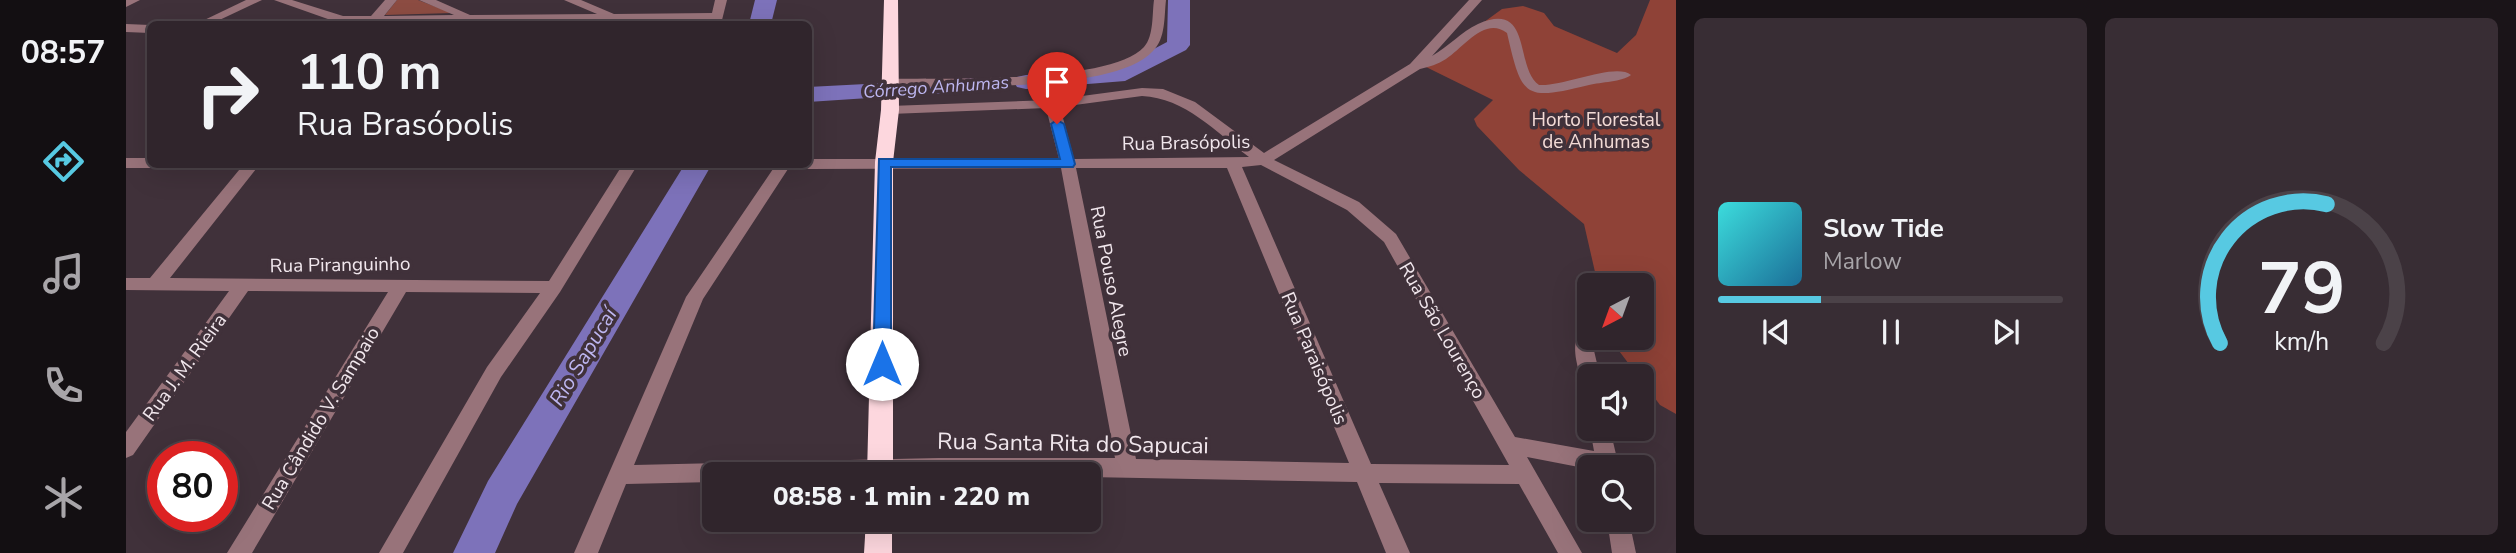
<!DOCTYPE html>
<html lang="pt">
<meta charset="utf-8">
<style>
:root{--surface:#30252c;--page:#382d34;--text:#f1f3f6;--muted:#a8a5a9;--line:#4b4248;--accent:#57c9e2}
body{margin:0;font-family:"Nunito Sans",sans-serif;background:var(--page);color:var(--text);height:100vh;display:flex;flex-direction:column;font-size:26px;white-space:nowrap}
*{box-sizing:border-box;margin:0}
p{font-size:23px;color:var(--muted)}
.icon{flex:none;width:38px;height:38px;fill:none;stroke:currentColor;stroke-width:2;stroke-linecap:round;stroke-linejoin:round}
.map{position:relative;flex:1;overflow:hidden}
.details{display:flex;flex-direction:column;gap:18px;padding:18px;background:#1a1418;width:840px}
.details>*{flex:none}
.hud{position:absolute;left:21px;top:21px;width:665px;height:147px;border-radius:10px;box-shadow:0 7px 28px #0002,0 0 0 2px var(--line);background:#30252c;color:var(--text);overflow:hidden}
.needle{width:46px;rotate:221deg}
.fabs{position:absolute;left:1451px;top:273px;display:grid;gap:14px}
.fabs a{display:grid;place-items:center;width:77px;height:77px;border-radius:10px;background:var(--surface);box-shadow:0 7px 28px #0002,0 0 0 2px var(--line);font-size:35px}
.speed{position:absolute;left:21px;top:441px;display:flex;gap:14px;font-size:35px;font-weight:700;text-align:center}
.speed>*{display:grid;place-content:center;width:91px;height:91px;border-radius:50%;background:var(--surface);box-shadow:0 7px 28px #0002,0 0 0 2px var(--line);line-height:1}
.speed .limit{border:10px solid #d22;background:#fff;color:#111}
.pin{position:absolute;display:grid;place-items:center;width:60px;height:60px;color:#fff;margin:-72px -30px;border-radius:50% 50% 50% 0;rotate:-45deg;box-shadow:0 0 7px #0007}
.pin .icon{rotate:45deg}
.me{position:absolute;width:77px;margin:-38px;rotate:0deg;stroke-linejoin:round;filter:drop-shadow(0 0 5px #0008)}
.turn{display:flex;align-items:center;gap:24px;height:147px;padding:0 35px;font-size:32px}
.turn .icon{width:91px;height:91px;stroke-width:2.5}
.turn b{display:block;font-size:49px;line-height:60px}
.details .tile{flex:1;display:flex;flex-direction:column;justify-content:center;gap:10px;min-width:0;padding:0 24px;border-radius:10px;background:var(--page)}
.details .dial{align-items:center;gap:0}
.dial svg{height:182px;overflow:visible;fill:none;stroke:var(--line);stroke-width:7;stroke-linecap:round;text-anchor:middle}
.dial text{fill:var(--text);stroke:none}
.song{display:flex;align-items:center;gap:21px}
.cover{width:84px;height:84px;border-radius:10px;background:linear-gradient(135deg,hsl(180 70% 55%),hsl(200 70% 35%))}
.played{height:7px;border-radius:4px;background:linear-gradient(90deg,var(--accent) 30%,var(--line) 30%)}
.keys{display:flex;justify-content:space-around;direction:ltr}
.details .tiles{flex:1;display:grid;gap:18px;grid-template-columns:repeat(2,1fr)}
.trip{position:absolute;left:576px;top:462px;width:399px;height:70px;border-radius:10px;background:var(--surface);box-shadow:0 7px 28px #0002,0 0 0 2px var(--line);font-weight:800;line-height:70px;text-align:center}
main{display:flex;flex:1;min-height:0}
.menu{display:flex;flex-direction:column;width:126px;justify-content:space-around;align-items:center;background:#130f12;color:var(--muted)}
.menu .icon{width:49px;height:49px}
.menu .active{color:var(--accent)}
.menu b{font-size:32px;color:var(--text)}
.map>svg:first-child{display:block}
.green{fill:#8c4c42}
.forest{fill:#8f4237}
.lines{fill:none;stroke-linecap:round;stroke-linejoin:round}
.river{fill:#7d72ba;fill-rule:evenodd}
.minor{fill:#98737a;fill-rule:evenodd}
.highway{fill:#fdd7de;fill-rule:evenodd}
.route{fill:#1a73e8;stroke:#114b97;stroke-width:2}
.labels{text-anchor:middle;stroke-width:7;stroke-linejoin:round;paint-order:stroke}
.far-water-label{font-size:18px;font-style:italic;fill:#bdb6f0;stroke:#40313a}
.park-label{font-size:19px;fill:#f3dbd6;stroke:#40313a}
.street-label{font-size:19px;fill:#f1e7ed;stroke:#40313a}
.water-label{font-size:21px;font-style:italic;fill:#bdb6f0;stroke:#40313a}
.near-street-label{font-size:23px;fill:#f1e7ed;stroke:#40313a}
</style>
<main>
<nav class="menu">
<b>08:57</b>
<svg class="icon active" aria-label="directions" viewBox="0 0 24 24"><path d="M12 3l9 9-9 9-9-9zM9 14v-3h6M13 9l2 2-2 2"/></svg>
<svg class="icon" aria-label="music" viewBox="0 0 24 24"><path d="M9 18V5l10-2v13"/><circle cx="6" cy="18" r="3"/><circle cx="16" cy="16" r="3"/></svg>
<svg class="icon" aria-label="phone" viewBox="0 0 24 24"><path d="M5 4h4l2 5-3 2q2 4 5 5l2-3 5 2v4C11 20 4 13 5 4z"/></svg>
<svg class="icon" aria-label="climate" viewBox="0 0 24 24"><path d="M12 3v18M4 7l16 10M4 17L20 7"/></svg>
</nav>
<div class="map">
<svg width="1550" height="553" viewBox="0 0 1550 553">
<rect width="100%" height="100%" fill="#40313a"/>
<polygon class="green" points="271,0 292,0 326,13 259,15"/>
<polygon class="forest" points="1524,0 1550,0 1550,414 1534,405 1516,381 1516,376 1512,376 1484,339 1516,338 1516,285 1472,285 1458,224 1393,170 1351,126 1348,119 1367,100 1298,66 1376,9 1397,6 1418,13 1428,26 1491,53 1510,35"/>
<g class="lines">
<g class="river">
<polygon points="629,0 651,0 645,24 623,24"/>
<polygon points="1042,0 1064,0 1064,45 1060,50 999,81 900,89 891,87 888,82 891,77 900,75 994,67 1041,42"/>
<polygon points="855,78 864,80 867,85 864,90 682,102 682,87"/>
<polygon points="559,164 586,164 391,504 369,553 327,553 362,481"/>
</g>
<g class="minor">
<polygon points="0,0 14,0 0,7"/>
<polygon points="120,0 136,0 85,24 70,24"/>
<polygon points="148,0 166,0 217,16 245,16 259,0 271,0 258,16 328,15 293,0 310,0 344,15 471,14 438,0 455,0 488,14 586,13 589,0 601,0 595,24 583,24 584,21 216,24"/>
<path d="M 1028,0 L 1040,0 C 1038,17 1040,38 1027,51 C 990,93 820,86 764,87 L 757,83 L 764,79 C 816,78 984,84 1018,47 C 1028,36 1026,14 1028,0 Z"/>
<path d="M 1343,0 L 1356,0 L 1306,56 C 1322,47 1335,32 1352,24 C 1407,0 1388,67 1413,85 C 1436,87 1490,62 1505,75 C 1496,82 1475,82 1463,85 C 1398,101 1396,98 1381,33 C 1359,16 1338,47 1320,59 C 1312,64 1303,67 1294,69 L 1148,160 L 1233,202 L 1270,234 L 1389,437 L 1468,451 L 1464,429 L 1484,429 L 1493,467 L 1463,469 L 1401,457 L 1456,553 L 1432,553 L 1393,484 L 1253,483 L 1284,553 L 1260,553 L 1231,482 L 962,477 L 962,474 L 588,474 L 588,482 L 500,484 L 472,553 L 448,553 L 560,297 L 647,169 L 570,169 L 563,164 L 670,164 L 662,169 L 577,299 L 508,465 L 812,458 L 989,458 L 935,168 L 682,169 L 675,164 L 682,164 L 682,159 L 933,159 L 920,108 L 764,114 L 757,110 L 764,106 L 926,100 L 1016,88 L 1037,89 L 1069,102 L 1138,153 L 1284,64 ZM 1016,96 C 1059,98 1090,132 1123,157 L 948,159 L 934,107 ZM 1135,165 L 1221,210 L 1258,242 L 1383,465 L 1245,464 L 1116,167 ZM 950,168 L 1101,168 L 1223,463 L 1010,459 Z"/>
<polygon points="0,24 24,25 24,33 0,32"/>
<polygon points="0,158 24,158 24,164 31,164 24,168 0,168"/>
<polygon points="118,164 134,164 44,278 423,281 497,164 512,164 434,292 375,377 277,553 253,553 361,367 414,293 280,292 126,553 101,553 262,292 122,291 7,455 0,458 0,432 103,291 0,290 0,278 24,278"/>
<polygon points="308,164 456,164 449,169 315,169"/>
<path d="M 1458,336 L 1465,338 L 1474,376 L 1463,376 L 1463,383 L 1457,382 C 1452,371 1446,349 1451,338 Z"/>
<polygon points="1481,520 1503,520 1510,553 1486,553"/>
</g>
<g class="highway">
<polygon points="758,0 772,0 773,110 767,162 767,474 741,474 749,162 755,110"/>
<polygon points="740,520 766,520 766,553 738,553"/>
</g>
</g>
<polygon class="route" points="931,120 938,124 949,164 947,167 765,167 765,364 762,369 750,369 747,364 753,159 934,159 925,124"/>
<g class="labels">
<g class="far-water-label">
<text transform="translate(810 87) rotate(-4)" y="6">Córrego Anhumas</text>
</g>
<g class="park-label">
<text x="1470" y="126">Horto Florestal<tspan x="1470" dy="22">de Anhumas</tspan></text>
</g>
<g class="street-label">
<text transform="translate(1060 142) rotate(-1)" y="7">Rua Brasópolis</text>
<text transform="translate(214 264) rotate(-1)" y="7">Rua Piranguinho</text>
<text transform="translate(986 281) rotate(79)" y="7">Rua Pouso Alegre</text>
<text transform="translate(1317 330) rotate(60)" y="7">Rua São Lourenço</text>
<text transform="translate(1189 358) rotate(67)" y="7">Rua Paraisópolis</text>
<text transform="translate(58 367) rotate(-54)" y="7">Rua J. M. Rieira</text>
<text transform="translate(194 418) rotate(-59)" y="7">Rua Cândido V. Sampaio</text>
</g>
<g class="water-label">
<text transform="translate(457 357) rotate(-59)" y="7">Rio Sapucaí</text>
</g>
<g class="near-street-label">
<text transform="translate(947 443) rotate(1)" y="8">Rua Santa Rita do Sapucai</text>
</g>
</g>
</svg>
<div class="fabs">
<a><svg class="needle" viewBox="-14 -14 28 28"><path d="M0-13l5 13h-10z" fill="#e53935"/><path d="M0 13l5-13h-10z" fill="#a8a5a9"/></svg></a>
<a><svg class="icon" aria-label="sound" viewBox="0 0 24 24"><path d="M4 9h4l5-4v14l-5-4H4zM17 9q2 3 0 6"/></svg></a>
<a><svg class="icon" aria-label="search" viewBox="0 0 24 24"><circle cx="10" cy="10" r="6"/><path d="M15 15l6 6"/></svg></a>
</div>
<div class="speed"><div class="limit">80</div></div>
<div class="pin" style="left:931px;top:124px;background:#d93025"><svg class="icon" aria-label="arrive" viewBox="0 0 24 24"><path d="M6 21V4h12l-3 4 3 4H6"/></svg></div>
<svg class="me" style="left:756px;top:364px" viewBox="-20 -20 40 40"><circle r="19" fill="#fff"/><path d="M0-13L10 11 0 6-10 11z" fill="#1a73e8"/></svg>
<div class="trip">08:58 · 1 min · 220 m</div>
<div class="hud">
<div class="turn"><svg class="icon" aria-label="right" viewBox="0 0 24 24"><path d="M7 20v-9h11M14 6l5 5-5 5"/></svg><div><b>110 m</b>Rua Brasópolis</div></div>
</div>
</div>
<section class="details">
<div class="tiles">
<div class="tile">
<div class="song"><i class="cover"></i><div><b>Slow Tide</b><p>Marlow</p></div></div>
<div class="played"></div>
<div class="keys"><svg class="icon" aria-label="previous" viewBox="0 0 24 24"><path d="M18 5L8 12l10 7zM5 5v14"/></svg><svg class="icon" aria-label="pause" viewBox="0 0 24 24"><path d="M8 5v14M16 5v14"/></svg><svg class="icon" aria-label="next" viewBox="0 0 24 24"><path d="M6 5l10 7-10 7zM19 5v14"/></svg></div>
</div>
<div class="tile dial"><svg viewBox="0 0 100 80">
<path d="M14 69A42 42 0 1 1 86 69"/>
<path d="M14 69A42 42 0 0 1 61 8" stroke="#57c9e2"/>
<text x="50" y="56" font-size="32" font-weight="700">79</text>
<text x="50" y="72" font-size="11">km/h</text>
</svg></div>
</div>
</section>
</main>
